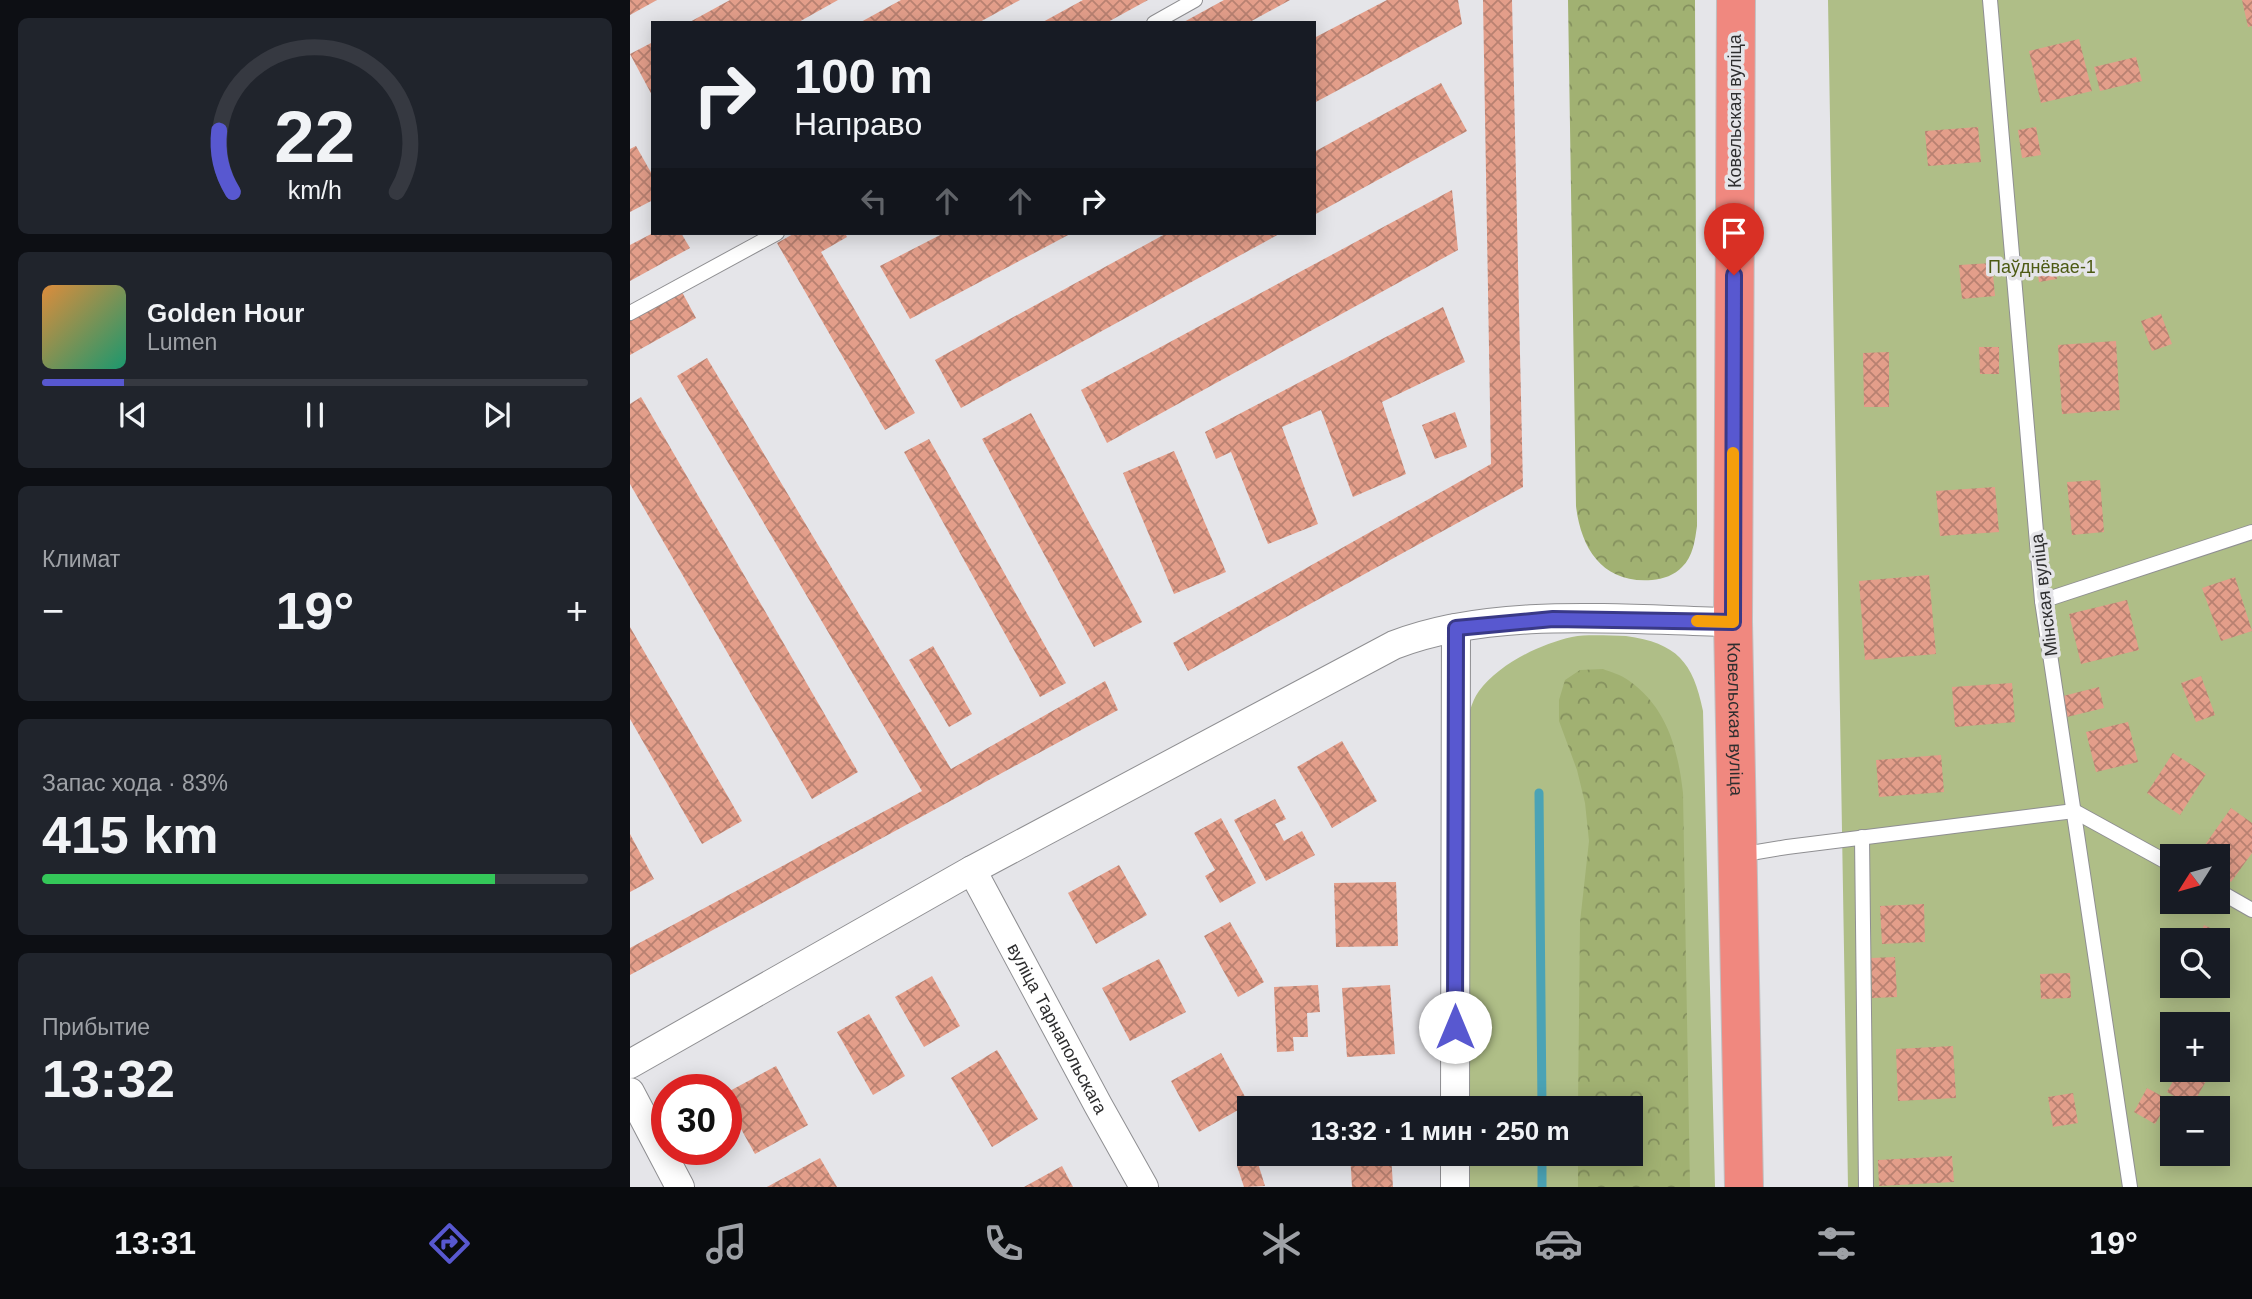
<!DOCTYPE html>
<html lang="ru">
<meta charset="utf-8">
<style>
:root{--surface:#171b24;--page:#20242c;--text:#f1f3f6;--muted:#9ea1a6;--line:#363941;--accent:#5858d0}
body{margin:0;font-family:Arial,sans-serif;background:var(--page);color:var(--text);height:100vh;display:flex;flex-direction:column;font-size:26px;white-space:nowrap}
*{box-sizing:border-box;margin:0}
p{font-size:23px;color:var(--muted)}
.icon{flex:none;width:38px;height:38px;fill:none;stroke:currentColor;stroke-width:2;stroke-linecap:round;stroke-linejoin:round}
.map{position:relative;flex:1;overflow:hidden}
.side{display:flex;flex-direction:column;gap:18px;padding:18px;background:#0d0f14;width:630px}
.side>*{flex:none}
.top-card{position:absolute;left:21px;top:21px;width:665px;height:214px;border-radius:0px;box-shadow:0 4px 18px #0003;background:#171b24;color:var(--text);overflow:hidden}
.needle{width:46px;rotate:233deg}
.fabs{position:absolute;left:1530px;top:844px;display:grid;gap:14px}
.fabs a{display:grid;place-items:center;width:70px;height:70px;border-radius:0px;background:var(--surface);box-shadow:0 4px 18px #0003;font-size:35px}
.speed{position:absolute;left:21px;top:1074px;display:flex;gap:14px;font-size:35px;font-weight:700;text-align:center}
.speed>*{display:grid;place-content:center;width:91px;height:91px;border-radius:50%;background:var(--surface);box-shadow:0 4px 18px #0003;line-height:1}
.speed .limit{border:10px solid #d22;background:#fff;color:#111}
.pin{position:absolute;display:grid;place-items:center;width:60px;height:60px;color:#fff;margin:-72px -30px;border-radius:50% 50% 50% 0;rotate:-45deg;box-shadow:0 0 7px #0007}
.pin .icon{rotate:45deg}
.me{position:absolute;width:77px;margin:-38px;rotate:0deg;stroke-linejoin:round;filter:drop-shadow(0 0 5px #0008)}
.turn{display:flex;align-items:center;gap:24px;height:147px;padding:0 28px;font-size:32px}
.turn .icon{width:91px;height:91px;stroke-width:2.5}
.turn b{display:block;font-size:49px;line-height:60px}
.lanes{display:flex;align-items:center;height:66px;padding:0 28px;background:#0003;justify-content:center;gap:35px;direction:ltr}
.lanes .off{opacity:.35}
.big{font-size:52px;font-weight:600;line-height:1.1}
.side .card{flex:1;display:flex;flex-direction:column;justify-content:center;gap:10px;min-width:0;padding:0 24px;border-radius:10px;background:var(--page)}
.side .dial{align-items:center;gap:0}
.dial svg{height:182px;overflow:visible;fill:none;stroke:var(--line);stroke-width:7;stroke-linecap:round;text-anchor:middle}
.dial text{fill:var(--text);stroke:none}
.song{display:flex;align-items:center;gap:21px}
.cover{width:84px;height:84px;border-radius:10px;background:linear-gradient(135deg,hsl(30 70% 55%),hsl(160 70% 35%))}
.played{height:7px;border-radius:4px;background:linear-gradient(90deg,var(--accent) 15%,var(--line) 15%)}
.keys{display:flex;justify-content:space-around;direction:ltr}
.heat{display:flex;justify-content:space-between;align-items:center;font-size:38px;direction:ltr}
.charge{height:10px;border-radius:5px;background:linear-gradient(90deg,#34c759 83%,var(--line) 0)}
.trip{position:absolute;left:607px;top:1096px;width:406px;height:70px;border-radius:0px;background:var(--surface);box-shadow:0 4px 18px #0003;font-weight:600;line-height:70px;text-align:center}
.dock{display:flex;height:112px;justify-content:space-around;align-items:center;background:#090b0e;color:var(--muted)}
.dock .icon{width:49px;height:49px}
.dock .on{color:var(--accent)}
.dock b{font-size:32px;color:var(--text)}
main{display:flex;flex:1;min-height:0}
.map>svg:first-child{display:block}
.green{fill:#afbe87;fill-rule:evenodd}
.forest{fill:url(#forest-crowns)}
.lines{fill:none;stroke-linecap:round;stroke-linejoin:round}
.stream{stroke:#4ba3b5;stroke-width:9}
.building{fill:url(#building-cross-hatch)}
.service-casing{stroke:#8f8f92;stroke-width:16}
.minor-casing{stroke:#8f8f92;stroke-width:30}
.trunk-casing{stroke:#c0c0c1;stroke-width:40}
.service{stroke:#fff;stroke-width:14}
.minor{stroke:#fff;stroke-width:28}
.trunk{stroke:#f0887f;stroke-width:38}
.route-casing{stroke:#393987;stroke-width:18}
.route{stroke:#5858d0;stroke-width:12}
.slow{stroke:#f59e0b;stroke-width:12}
.labels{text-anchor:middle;stroke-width:7;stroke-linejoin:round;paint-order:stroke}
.street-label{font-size:18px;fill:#2e2e2f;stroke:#e5e5e9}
.park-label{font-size:18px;fill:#4c5a13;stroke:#e5e5e9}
</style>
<main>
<section class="side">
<div class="card dial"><svg viewBox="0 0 100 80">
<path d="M14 69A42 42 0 1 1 86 69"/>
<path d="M14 69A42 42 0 0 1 8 42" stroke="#5858d0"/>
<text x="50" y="56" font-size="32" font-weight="700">22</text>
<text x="50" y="72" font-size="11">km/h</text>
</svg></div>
<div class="card">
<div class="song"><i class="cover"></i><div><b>Golden Hour</b><p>Lumen</p></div></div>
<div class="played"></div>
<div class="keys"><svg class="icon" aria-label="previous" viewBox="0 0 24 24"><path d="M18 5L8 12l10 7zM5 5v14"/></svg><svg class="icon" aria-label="pause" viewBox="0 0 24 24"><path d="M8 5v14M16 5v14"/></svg><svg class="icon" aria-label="next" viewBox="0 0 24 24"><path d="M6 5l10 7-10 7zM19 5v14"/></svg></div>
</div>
<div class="card"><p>Климат</p>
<div class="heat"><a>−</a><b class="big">19°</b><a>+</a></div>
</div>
<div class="card"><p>Запас хода · 83%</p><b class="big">415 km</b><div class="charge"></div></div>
<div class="card"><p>Прибытие</p><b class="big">13:32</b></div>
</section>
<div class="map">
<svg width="1622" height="1187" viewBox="0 0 1622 1187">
<defs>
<pattern id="forest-crowns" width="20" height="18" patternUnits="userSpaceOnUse" patternTransform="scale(1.75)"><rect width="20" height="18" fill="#a1b172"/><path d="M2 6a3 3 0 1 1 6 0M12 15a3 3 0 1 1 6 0" fill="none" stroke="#84905e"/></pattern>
<pattern id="building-cross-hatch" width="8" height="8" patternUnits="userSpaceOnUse" patternTransform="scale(1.75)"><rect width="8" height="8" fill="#e39e8a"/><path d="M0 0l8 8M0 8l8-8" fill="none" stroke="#b88171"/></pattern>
</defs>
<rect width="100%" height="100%" fill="#e5e5e9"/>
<g class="green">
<path d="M 1198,0 L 1622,0 L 1622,1187 L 1218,1187 ZM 1542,856 L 1587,856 L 1587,901 L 1542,901 ZM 1542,940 L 1587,940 L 1587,985 L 1542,985 ZM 1542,1024 L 1587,1024 L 1587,1069 L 1542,1069 ZM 1542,1108 L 1587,1108 L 1587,1153 L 1542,1153 Z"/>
<path d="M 996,636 C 1047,643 1063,662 1073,711 L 1085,1187 L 835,1187 L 835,1153 L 1001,1153 L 1001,1108 L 834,1108 L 834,731 C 838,718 841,702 849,691 C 869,664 910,644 942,637 C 959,634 979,636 996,636 Z"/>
</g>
<g class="forest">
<path d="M 938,0 L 1065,0 L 1067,526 C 1065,540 1063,557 1052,567 C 1045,575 1033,579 1022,580 C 973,584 951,549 946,506 Z"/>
<path d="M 973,669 C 981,672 991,675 998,680 C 1037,707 1048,749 1053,793 L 1060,1187 L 948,1187 L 948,1153 L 1001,1153 L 1001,1108 L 948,1108 L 950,922 L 959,841 L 955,803 L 947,770 L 929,721 L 929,700 L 935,680 L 950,670 Z"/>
</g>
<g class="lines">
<g class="stream">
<polyline points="909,793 912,1108"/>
<polyline points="912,1153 912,1187"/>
</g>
</g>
<g class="building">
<polygon points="0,0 27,0 0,15"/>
<polygon points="100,0 208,0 167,23 58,23"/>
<polygon points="271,0 390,0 348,23 229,23"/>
<polygon points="453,0 518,0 476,23 411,23"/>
<polygon points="594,0 660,0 618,23 552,23"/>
<polygon points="757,0 828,0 832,24 684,103 684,38"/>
<polygon points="853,0 882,0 893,487 558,671 543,643 861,464"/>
<polygon points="1612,0 1622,0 1622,26 1618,27"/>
<polygon points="1449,39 1462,91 1411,103 1399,51"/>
<polygon points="23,42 23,97 0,54"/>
<polygon points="1506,57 1512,81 1470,91 1464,67"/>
<polygon points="811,83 837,131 684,215 684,152"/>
<polygon points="1348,127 1351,162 1298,166 1295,131"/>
<polygon points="1406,127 1411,155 1392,158 1388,130"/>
<polygon points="6,146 23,176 23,200 0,212 0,149"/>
<polygon points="822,190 828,250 477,443 451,390"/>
<polygon points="23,233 51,233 60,248 0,281 0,245"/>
<polygon points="165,233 215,233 217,237 191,252 285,413 255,430 147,243"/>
<polygon points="314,233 442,233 280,319 250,266"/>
<polygon points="537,233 651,233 331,408 305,360"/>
<polygon points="1425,259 1427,279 1409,282 1406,262"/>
<polygon points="1362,263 1365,296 1332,299 1329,265"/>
<polygon points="52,292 66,318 0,355 0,321"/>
<polygon points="813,307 835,362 752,402 776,474 723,497 691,410 652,427 688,524 638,544 601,452 586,459 575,432"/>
<polygon points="1531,314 1542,344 1522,351 1511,321"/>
<polygon points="1486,341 1490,410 1432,414 1428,345"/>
<polygon points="1349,347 1369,347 1369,374 1350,374"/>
<polygon points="1259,352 1259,407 1234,407 1233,353"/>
<polygon points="77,358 321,769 475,681 488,710 0,975 0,948 292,791 47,376"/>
<polygon points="11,397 228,772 182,799 0,484 0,404"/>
<polygon points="825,412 837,447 805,459 792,425"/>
<polygon points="401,413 512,622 464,647 352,439"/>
<polygon points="299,439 436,683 410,697 274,452"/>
<polygon points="544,451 596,572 544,594 493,473"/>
<polygon points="1470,480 1474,532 1442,535 1437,482"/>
<polygon points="1365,487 1369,532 1310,536 1306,491"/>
<polygon points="1299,575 1306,654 1235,660 1229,581"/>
<polygon points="1605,577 1622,631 1591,641 1572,588"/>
<polygon points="1497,600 1509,650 1451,664 1439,614"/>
<polygon points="0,627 112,821 72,844 0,719"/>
<polygon points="303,646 342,714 319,727 279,660"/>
<polygon points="1571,676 1585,715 1566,722 1551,683"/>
<polygon points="1382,683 1385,722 1325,727 1322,687"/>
<polygon points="1469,687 1474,708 1437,717 1433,696"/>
<polygon points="1498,722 1508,762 1466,772 1456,732"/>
<polygon points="712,741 747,801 702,828 667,767"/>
<polygon points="1543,753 1576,774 1550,815 1517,793"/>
<polygon points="1311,755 1314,792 1249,797 1246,760"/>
<polygon points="645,799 656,819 645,824 654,841 672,831 685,855 636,881 604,820"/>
<polygon points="1601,808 1622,823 1622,853 1601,882 1587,872 1587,856 1567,856"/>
<polygon points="591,818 626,883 590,903 575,876 585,870 564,833"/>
<polygon points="0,834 24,879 0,892"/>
<polygon points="489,865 517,915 466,944 438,893"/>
<polygon points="766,882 768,946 706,947 704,883"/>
<polygon points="1294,904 1295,942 1252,944 1250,906"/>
<polygon points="600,922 634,982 608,997 574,936"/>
<polygon points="1574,925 1599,937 1587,963 1587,940 1568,940"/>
<polygon points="1265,957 1267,997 1242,998 1241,958"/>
<polygon points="529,959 556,1012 500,1041 472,988"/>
<polygon points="1440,973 1441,998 1411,999 1410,974"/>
<polygon points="302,976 330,1026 294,1047 265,997"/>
<polygon points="688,985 690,1012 677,1013 678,1037 663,1037 664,1051 647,1052 644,987"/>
<polygon points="760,985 765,1054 717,1057 712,988"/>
<polygon points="239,1014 275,1076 243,1095 207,1032"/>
<polygon points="1323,1046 1326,1098 1268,1101 1266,1049"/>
<polygon points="367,1050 408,1119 362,1147 321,1078"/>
<polygon points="591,1053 619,1104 569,1132 541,1081"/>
<polygon points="146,1066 178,1125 125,1154 96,1102 96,1093"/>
<polygon points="1550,1069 1555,1069 1576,1081 1562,1106 1537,1092"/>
<polygon points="1517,1088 1539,1100 1525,1124 1504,1112"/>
<polygon points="1443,1093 1448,1123 1423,1127 1418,1097"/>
<polygon points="720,1153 761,1153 763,1187 722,1187"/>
<polygon points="1322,1156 1324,1182 1249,1186 1248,1160"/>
<polygon points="190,1158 207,1187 137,1187"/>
<polygon points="627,1160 635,1186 614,1187 607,1166"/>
<polygon points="432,1166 443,1187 394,1187"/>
</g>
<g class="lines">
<g class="service-casing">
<g id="service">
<polyline points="1360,0 1412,601 1500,1187"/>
<polyline points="524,23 565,0"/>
<polyline points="0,313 147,233"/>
<polyline points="1412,601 1622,532"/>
<polyline points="1232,837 1236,1187"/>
<polyline points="1109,855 1157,847 1444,811 1542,865"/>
<polyline points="1587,890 1622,910"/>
</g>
</g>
<g class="minor-casing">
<g id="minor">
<path id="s1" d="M 342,870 L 468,1105 L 514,1187"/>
<path d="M 0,1064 L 342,870 L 764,645 C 864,606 997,620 1103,622"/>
<polyline points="0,1092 50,1187"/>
<polyline points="825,1108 826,628"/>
<polyline points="825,1187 825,1153"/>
</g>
</g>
<g class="trunk-casing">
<g id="trunk">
<path id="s2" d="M 1106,0 L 1103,622 L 1114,1187"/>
</g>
</g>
<use href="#service" class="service"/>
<use href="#minor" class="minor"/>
<use href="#trunk" class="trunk"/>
</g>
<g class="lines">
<g class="route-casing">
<polyline id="route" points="825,1027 826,628 923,619 1103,622 1104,275"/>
</g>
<use href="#route" class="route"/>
<polyline class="slow" points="1067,621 1103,622 1103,453"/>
</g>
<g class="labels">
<g class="street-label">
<text transform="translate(1105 111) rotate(-90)" y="6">Ковельская вуліца</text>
<text transform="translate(1414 595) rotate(-97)" y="6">Мінская вуліца</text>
<text dy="6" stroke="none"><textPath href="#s2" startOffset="719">Ковельская вуліца</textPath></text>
<text dy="6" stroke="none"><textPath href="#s1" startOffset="180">вуліца Тарнапольскага</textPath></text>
</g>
<g class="park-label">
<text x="1412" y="273">Паўднёвае-1</text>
</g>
</g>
</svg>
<div class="fabs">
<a><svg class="needle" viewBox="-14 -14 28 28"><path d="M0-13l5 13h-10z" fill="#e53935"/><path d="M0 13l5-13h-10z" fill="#9ea1a6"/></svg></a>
<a><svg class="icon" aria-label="search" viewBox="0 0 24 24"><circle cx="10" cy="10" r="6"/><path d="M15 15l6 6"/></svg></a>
<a>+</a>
<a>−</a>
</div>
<div class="speed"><div class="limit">30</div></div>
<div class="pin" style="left:1104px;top:275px;background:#d93025"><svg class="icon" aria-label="arrive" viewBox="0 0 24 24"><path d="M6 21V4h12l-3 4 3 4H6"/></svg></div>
<svg class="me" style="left:825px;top:1027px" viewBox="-20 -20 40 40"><circle r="19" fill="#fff"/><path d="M0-13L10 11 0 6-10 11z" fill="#5858d0"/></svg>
<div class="trip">13:32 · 1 мин · 250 m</div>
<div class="top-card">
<div class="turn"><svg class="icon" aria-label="right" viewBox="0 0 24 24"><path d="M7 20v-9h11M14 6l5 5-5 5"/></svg><div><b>100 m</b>Направо</div></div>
<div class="lanes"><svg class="icon off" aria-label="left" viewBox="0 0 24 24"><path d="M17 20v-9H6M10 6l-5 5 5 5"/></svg><svg class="icon off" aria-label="ahead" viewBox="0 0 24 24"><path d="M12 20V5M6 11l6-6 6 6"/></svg><svg class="icon off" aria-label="ahead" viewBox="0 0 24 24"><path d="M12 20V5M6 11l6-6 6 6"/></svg><svg class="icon" aria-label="right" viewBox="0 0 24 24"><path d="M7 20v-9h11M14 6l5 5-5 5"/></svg></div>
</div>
</div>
</main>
<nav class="dock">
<b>13:31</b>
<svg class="icon on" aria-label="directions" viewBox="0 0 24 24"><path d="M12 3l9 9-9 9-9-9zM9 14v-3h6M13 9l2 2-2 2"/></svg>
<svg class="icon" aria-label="music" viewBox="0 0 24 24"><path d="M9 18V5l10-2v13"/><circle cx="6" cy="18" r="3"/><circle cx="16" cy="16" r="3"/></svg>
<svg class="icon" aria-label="phone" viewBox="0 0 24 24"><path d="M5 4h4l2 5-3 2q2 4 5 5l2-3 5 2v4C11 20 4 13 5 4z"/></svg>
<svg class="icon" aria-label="climate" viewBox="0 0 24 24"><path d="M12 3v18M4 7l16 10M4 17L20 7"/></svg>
<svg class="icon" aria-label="car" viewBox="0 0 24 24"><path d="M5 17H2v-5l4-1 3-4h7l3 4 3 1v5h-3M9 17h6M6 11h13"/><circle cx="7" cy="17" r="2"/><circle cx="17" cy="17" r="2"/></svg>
<svg class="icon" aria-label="filters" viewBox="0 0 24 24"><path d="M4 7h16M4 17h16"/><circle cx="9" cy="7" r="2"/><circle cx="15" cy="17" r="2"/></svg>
<b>19°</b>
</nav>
